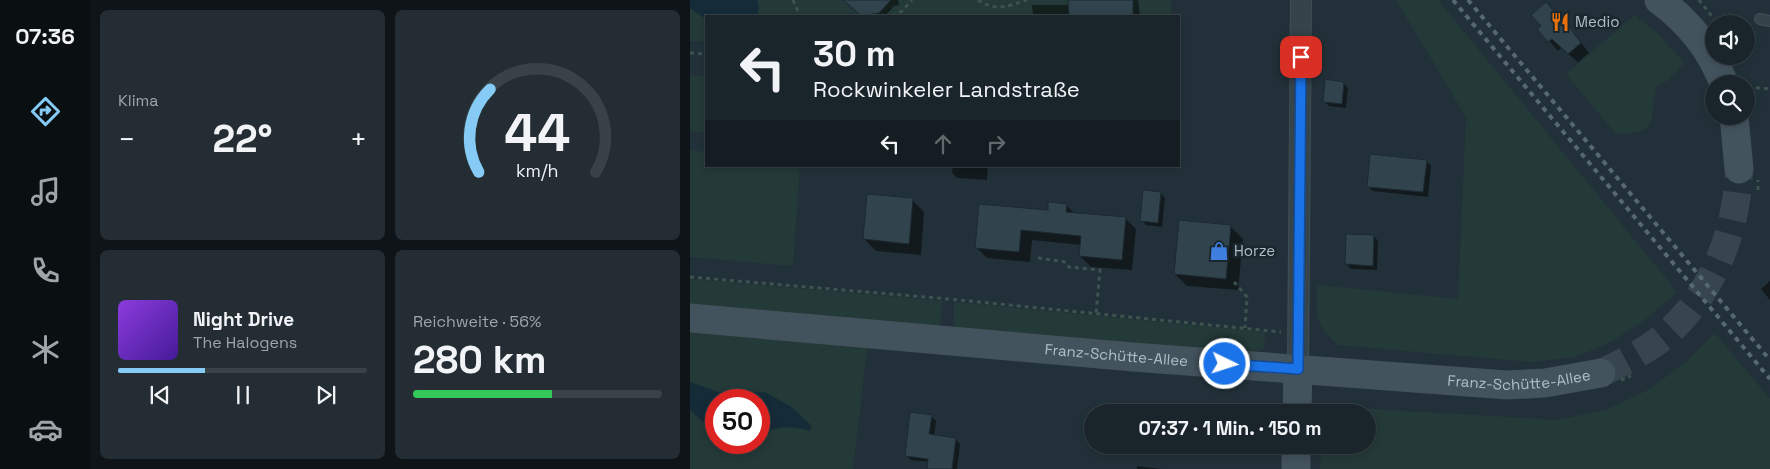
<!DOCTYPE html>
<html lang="de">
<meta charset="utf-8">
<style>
:root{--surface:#1a252b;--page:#232d33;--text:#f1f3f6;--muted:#9fa5a9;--line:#384247;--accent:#85cbf6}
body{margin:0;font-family:"Space Grotesk",sans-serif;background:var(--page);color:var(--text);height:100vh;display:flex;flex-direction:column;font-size:19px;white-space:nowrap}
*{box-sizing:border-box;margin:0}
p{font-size:16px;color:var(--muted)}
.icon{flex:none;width:28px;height:28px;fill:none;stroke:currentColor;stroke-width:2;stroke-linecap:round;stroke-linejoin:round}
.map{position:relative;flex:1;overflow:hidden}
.sheet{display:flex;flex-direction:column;gap:10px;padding:10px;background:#0e1418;width:600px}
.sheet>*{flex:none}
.banner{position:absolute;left:15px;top:15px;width:475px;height:152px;border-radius:0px;box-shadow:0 2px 8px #0003,0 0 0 1px var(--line);background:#1a252b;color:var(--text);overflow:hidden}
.controls{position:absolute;left:1015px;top:15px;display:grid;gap:10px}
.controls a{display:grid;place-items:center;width:50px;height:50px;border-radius:50%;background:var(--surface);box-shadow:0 2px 8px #0003,0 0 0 1px var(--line);font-size:25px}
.speed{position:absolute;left:15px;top:389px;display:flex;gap:10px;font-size:25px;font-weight:700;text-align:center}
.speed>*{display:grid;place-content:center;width:65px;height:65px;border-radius:50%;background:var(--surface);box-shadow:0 2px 8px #0003,0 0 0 1px var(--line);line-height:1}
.speed .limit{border:8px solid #d22;background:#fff;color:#111}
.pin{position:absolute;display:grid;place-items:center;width:42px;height:42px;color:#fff;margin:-21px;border-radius:10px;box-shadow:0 2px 8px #0006}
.me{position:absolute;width:55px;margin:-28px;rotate:94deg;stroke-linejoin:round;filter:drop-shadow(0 0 4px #0008)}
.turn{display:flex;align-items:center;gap:18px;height:105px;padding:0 25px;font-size:22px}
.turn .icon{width:65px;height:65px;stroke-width:2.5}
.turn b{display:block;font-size:35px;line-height:42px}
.lanes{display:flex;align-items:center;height:48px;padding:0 25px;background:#0003;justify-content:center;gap:25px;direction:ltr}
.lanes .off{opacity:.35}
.big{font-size:38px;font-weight:700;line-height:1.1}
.sheet .card{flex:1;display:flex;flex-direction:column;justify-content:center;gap:8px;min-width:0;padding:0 18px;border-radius:8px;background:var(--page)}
.sheet .dial{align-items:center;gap:0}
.dial svg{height:130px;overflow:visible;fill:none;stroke:var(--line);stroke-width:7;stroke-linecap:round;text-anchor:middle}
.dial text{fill:var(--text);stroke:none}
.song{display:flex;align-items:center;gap:15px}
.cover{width:60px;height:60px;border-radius:8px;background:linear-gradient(135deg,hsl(270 70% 55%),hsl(260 70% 35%))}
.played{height:5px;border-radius:2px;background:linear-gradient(90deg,var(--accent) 35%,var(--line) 35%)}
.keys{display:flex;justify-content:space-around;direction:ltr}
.heat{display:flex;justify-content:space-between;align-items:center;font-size:28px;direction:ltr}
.charge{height:8px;border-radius:4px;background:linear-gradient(90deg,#34c759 56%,var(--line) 0)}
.sheet .tiles{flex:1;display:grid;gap:10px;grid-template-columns:repeat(2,1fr)}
.trip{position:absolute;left:394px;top:404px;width:292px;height:50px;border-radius:25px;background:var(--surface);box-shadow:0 2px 8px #0003,0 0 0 1px var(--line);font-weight:700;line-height:50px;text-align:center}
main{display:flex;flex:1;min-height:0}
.menu{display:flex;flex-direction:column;width:90px;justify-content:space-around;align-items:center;background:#0a0f11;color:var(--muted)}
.menu .icon{width:35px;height:35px}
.menu .selected{color:var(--accent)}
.menu b{font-size:22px;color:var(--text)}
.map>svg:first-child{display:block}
.green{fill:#243a38;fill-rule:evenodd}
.water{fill:#152b37}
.shadow{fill:#0007}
.building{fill:#31444d;stroke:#1d2930}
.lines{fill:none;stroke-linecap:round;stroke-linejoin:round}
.secondary-tunnel{stroke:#37464e;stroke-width:28;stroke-dasharray:28 14;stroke-linecap:butt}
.service-casing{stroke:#424e56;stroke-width:12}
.minor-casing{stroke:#424e56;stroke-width:22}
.secondary-casing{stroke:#424e56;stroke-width:29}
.path{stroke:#3c534f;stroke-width:3;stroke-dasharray:4 4;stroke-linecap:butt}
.service{stroke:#35434a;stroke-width:10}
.minor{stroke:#35434a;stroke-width:20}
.secondary{stroke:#43535d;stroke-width:28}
.rail{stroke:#576871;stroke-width:4;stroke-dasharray:5 5;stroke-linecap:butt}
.route-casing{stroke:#114b97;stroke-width:12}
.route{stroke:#1a73e8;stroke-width:9}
.labels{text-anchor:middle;stroke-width:5;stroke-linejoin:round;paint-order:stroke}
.poi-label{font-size:15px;fill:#b0bec6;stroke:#1b272e;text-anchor:start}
.street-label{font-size:15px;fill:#b0bec6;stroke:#1b272e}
</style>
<main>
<nav class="menu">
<b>07:36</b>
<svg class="icon selected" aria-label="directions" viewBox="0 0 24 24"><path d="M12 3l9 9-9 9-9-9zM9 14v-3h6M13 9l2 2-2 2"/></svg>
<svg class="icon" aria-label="music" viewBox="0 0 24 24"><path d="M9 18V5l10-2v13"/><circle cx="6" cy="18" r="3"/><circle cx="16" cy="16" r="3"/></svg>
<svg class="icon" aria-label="phone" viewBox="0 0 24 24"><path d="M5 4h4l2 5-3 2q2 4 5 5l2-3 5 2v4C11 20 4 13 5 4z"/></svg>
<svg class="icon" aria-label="climate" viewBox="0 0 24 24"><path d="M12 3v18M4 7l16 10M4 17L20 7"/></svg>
<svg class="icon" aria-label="car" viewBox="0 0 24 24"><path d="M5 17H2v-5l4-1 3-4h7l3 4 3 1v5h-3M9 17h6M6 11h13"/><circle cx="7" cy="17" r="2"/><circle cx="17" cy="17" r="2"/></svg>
</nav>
<section class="sheet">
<div class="tiles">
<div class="card"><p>Klima</p>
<div class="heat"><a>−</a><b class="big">22°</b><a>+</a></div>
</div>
<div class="card dial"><svg viewBox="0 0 100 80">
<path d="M14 69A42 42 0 1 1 86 69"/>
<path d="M14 69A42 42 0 0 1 21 18" stroke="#85cbf6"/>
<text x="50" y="56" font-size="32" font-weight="700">44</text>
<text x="50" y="72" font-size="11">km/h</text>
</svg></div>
<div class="card">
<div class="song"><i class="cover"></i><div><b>Night Drive</b><p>The Halogens</p></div></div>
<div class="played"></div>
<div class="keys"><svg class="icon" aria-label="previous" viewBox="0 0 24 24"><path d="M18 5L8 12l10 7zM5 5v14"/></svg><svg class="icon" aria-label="pause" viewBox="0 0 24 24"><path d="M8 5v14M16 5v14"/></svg><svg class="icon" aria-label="next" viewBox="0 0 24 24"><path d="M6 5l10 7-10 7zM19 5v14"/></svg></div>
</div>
<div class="card"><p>Reichweite · 56%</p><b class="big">280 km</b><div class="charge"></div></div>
</div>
</section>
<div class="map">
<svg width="1080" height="469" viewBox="0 0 1080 469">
<rect width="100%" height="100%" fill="#223139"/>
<g class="green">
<polygon points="0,0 481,0 481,16 16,16 16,42 0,41"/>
<path d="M 706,0 L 748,0 L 987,292 L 957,318 L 923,341 L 885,357 L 841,362 L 648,345 C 623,321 627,318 627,285 L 768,299 L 776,117 Z"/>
<path d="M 945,15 L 967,33 L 994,63 L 978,80 L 966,87 C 959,121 970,134 926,134 L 876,74 Z"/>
<polygon points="0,75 16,77 16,133 0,131"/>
<polygon points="0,150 16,152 16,166 110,166 103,266 0,257"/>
<polygon points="0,279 253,301 250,326 241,332 0,311"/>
<polygon points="264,302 573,332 575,334 574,350 498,354 270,334 264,325"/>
<path d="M 0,326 L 178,341 L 163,469 L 0,469 ZM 26,400 L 69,400 L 69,442 L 26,442 Z"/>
<polygon points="1025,333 1080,399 1080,469 630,469 632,445 678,445 678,412 649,412 664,408 868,420 918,409 958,390 997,361"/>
</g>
<g class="water">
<polygon points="0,0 67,0 69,7 67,16 16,16 16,19 0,8"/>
<path d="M 0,382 L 34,394 L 75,392 L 100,406 L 121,425 L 120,431 C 104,426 83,425 69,436 L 69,400 L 26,400 L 26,434 L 0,410 Z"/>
</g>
<g class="shadow">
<polygon points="154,0 208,0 209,5 204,6 195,16 174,16"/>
<polygon points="380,0 448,0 450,16 343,16 342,5 380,5"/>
<polygon points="868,13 899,53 888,62 871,48 868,51 849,29"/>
<polygon points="653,83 658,88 656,108 639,106 634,101"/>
<polygon points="736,161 741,166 738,197 683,191 678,186"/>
<polygon points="263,166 298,166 297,180 267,178 262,173"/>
<polygon points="470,193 475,198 472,227 456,225 452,220"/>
<polygon points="222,200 234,212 231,255 186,251 174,239"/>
<polygon points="376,205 385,214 435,218 446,229 442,270 401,267 390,256 391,245 342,240 340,262 297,258 286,247"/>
<polygon points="541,227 553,239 548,290 497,286 485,274"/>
<polygon points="684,236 688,241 687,270 661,269 656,264"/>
<polygon points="1080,281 1080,300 1071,289"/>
<polygon points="241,416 246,421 244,436 265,439 270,444 267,469 238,469 239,462 221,460 216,455"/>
<polygon points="447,466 472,469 447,469"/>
</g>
<g class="building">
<polygon points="153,0 201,0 189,13 172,16"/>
<polygon points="378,0 443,0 443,16 379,16"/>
<polygon points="856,2 866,14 868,12 891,43 878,54 862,39 858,42 847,29 851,26 841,15"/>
<polygon points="635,79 654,82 652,104 633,102"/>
<polygon points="680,154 737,160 733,192 677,187"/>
<polygon points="453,190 471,192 468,223 450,221"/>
<polygon points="177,194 223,198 219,244 173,239"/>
<polygon points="358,202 377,204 376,212 436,217 432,260 389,256 391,236 331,230 329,252 285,248 289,204 358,210"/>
<polygon points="489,220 541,225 536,279 484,274"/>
<polygon points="656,234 684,235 683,266 655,264"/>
<polygon points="220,412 242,415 239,434 266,438 262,469 237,469 238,459 215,456"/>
</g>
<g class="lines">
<path class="secondary-tunnel" d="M 911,373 C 930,364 950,354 968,341 C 1020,301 1047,234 1049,169"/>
<g class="service-casing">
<polyline id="service" points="1070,19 1080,21"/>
</g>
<g class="minor-casing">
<polyline id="minor" points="608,369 611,0"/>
</g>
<g class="secondary-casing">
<g id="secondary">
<path d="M 969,0 C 999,22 1021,49 1034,84"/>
<polyline points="1044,116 1049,169"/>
<path id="s1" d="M 0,318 L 443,357 L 817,385 L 855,383 L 911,373"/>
<polyline points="607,412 608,369"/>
<polyline points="606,469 606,445"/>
</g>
</g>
<g class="path">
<polyline points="103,0 110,16"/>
<path d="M 288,0 C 306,12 318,6 337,0"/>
<polyline points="1009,0 1024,19"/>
<polyline points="202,16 212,11 222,0"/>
<polyline points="0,53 16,54"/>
<polyline points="1056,82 1062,102"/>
<polyline points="1058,87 1080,89"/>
<polyline points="1068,190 1068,180"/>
<polyline points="348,258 376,262 379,267 410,270 406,314"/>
<polyline points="0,277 259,299 591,332"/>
<polyline points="544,282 557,297 555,328"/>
<polyline points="931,380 941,376"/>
</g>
<use href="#service" class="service"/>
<use href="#minor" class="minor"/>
<use href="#secondary" class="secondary"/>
<g class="rail">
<polyline points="763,0 1080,379"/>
<polyline points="778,0 1080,360"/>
</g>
</g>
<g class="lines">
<g class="route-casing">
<polyline id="route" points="535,364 608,369 611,57"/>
</g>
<use href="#route" class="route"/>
</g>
<defs>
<g id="restaurant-bare" transform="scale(1.5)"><path d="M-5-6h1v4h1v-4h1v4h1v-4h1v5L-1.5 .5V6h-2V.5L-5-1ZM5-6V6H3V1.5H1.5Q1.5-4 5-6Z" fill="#e8710a" stroke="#1b272e" stroke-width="2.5" paint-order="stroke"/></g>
<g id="shop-bare" transform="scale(1.5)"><path d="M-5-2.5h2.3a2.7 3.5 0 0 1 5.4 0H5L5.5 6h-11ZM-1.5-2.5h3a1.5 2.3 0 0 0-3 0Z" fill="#3f7fe0" stroke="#1b272e" stroke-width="2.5" paint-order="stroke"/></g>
</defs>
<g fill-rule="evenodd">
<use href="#restaurant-bare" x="870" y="22"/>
<use href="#shop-bare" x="529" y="251"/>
</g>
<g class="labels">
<g class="poi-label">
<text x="885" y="27">Medio</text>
<text x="544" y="256">Horze</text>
</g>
<g class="street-label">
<text dy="5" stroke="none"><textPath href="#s1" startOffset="428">Franz-Schütte-Allee</textPath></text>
<text dy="5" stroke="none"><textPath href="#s1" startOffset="832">Franz-Schütte-Allee</textPath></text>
</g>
</g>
</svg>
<div class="controls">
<a><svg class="icon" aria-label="sound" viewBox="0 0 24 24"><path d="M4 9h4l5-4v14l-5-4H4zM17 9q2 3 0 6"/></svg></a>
<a><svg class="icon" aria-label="search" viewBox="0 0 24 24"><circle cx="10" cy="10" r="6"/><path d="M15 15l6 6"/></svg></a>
</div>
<div class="speed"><div class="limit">50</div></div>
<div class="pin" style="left:611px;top:57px;background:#d93025"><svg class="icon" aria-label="arrive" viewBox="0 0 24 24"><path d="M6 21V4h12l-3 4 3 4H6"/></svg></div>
<svg class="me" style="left:535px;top:364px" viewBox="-20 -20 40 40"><circle r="17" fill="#1a73e8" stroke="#fff" stroke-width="3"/><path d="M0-11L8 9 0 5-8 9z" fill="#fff"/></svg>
<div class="trip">07:37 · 1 Min. · 150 m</div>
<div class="banner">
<div class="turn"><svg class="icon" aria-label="left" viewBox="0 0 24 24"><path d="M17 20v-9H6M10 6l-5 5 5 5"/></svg><div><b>30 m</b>Rockwinkeler Landstraße</div></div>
<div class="lanes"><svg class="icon" aria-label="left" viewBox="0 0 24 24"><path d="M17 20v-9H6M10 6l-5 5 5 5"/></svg><svg class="icon off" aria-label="ahead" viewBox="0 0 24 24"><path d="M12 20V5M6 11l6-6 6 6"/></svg><svg class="icon off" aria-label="right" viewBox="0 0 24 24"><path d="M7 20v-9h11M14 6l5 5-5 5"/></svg></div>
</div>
</div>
</main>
